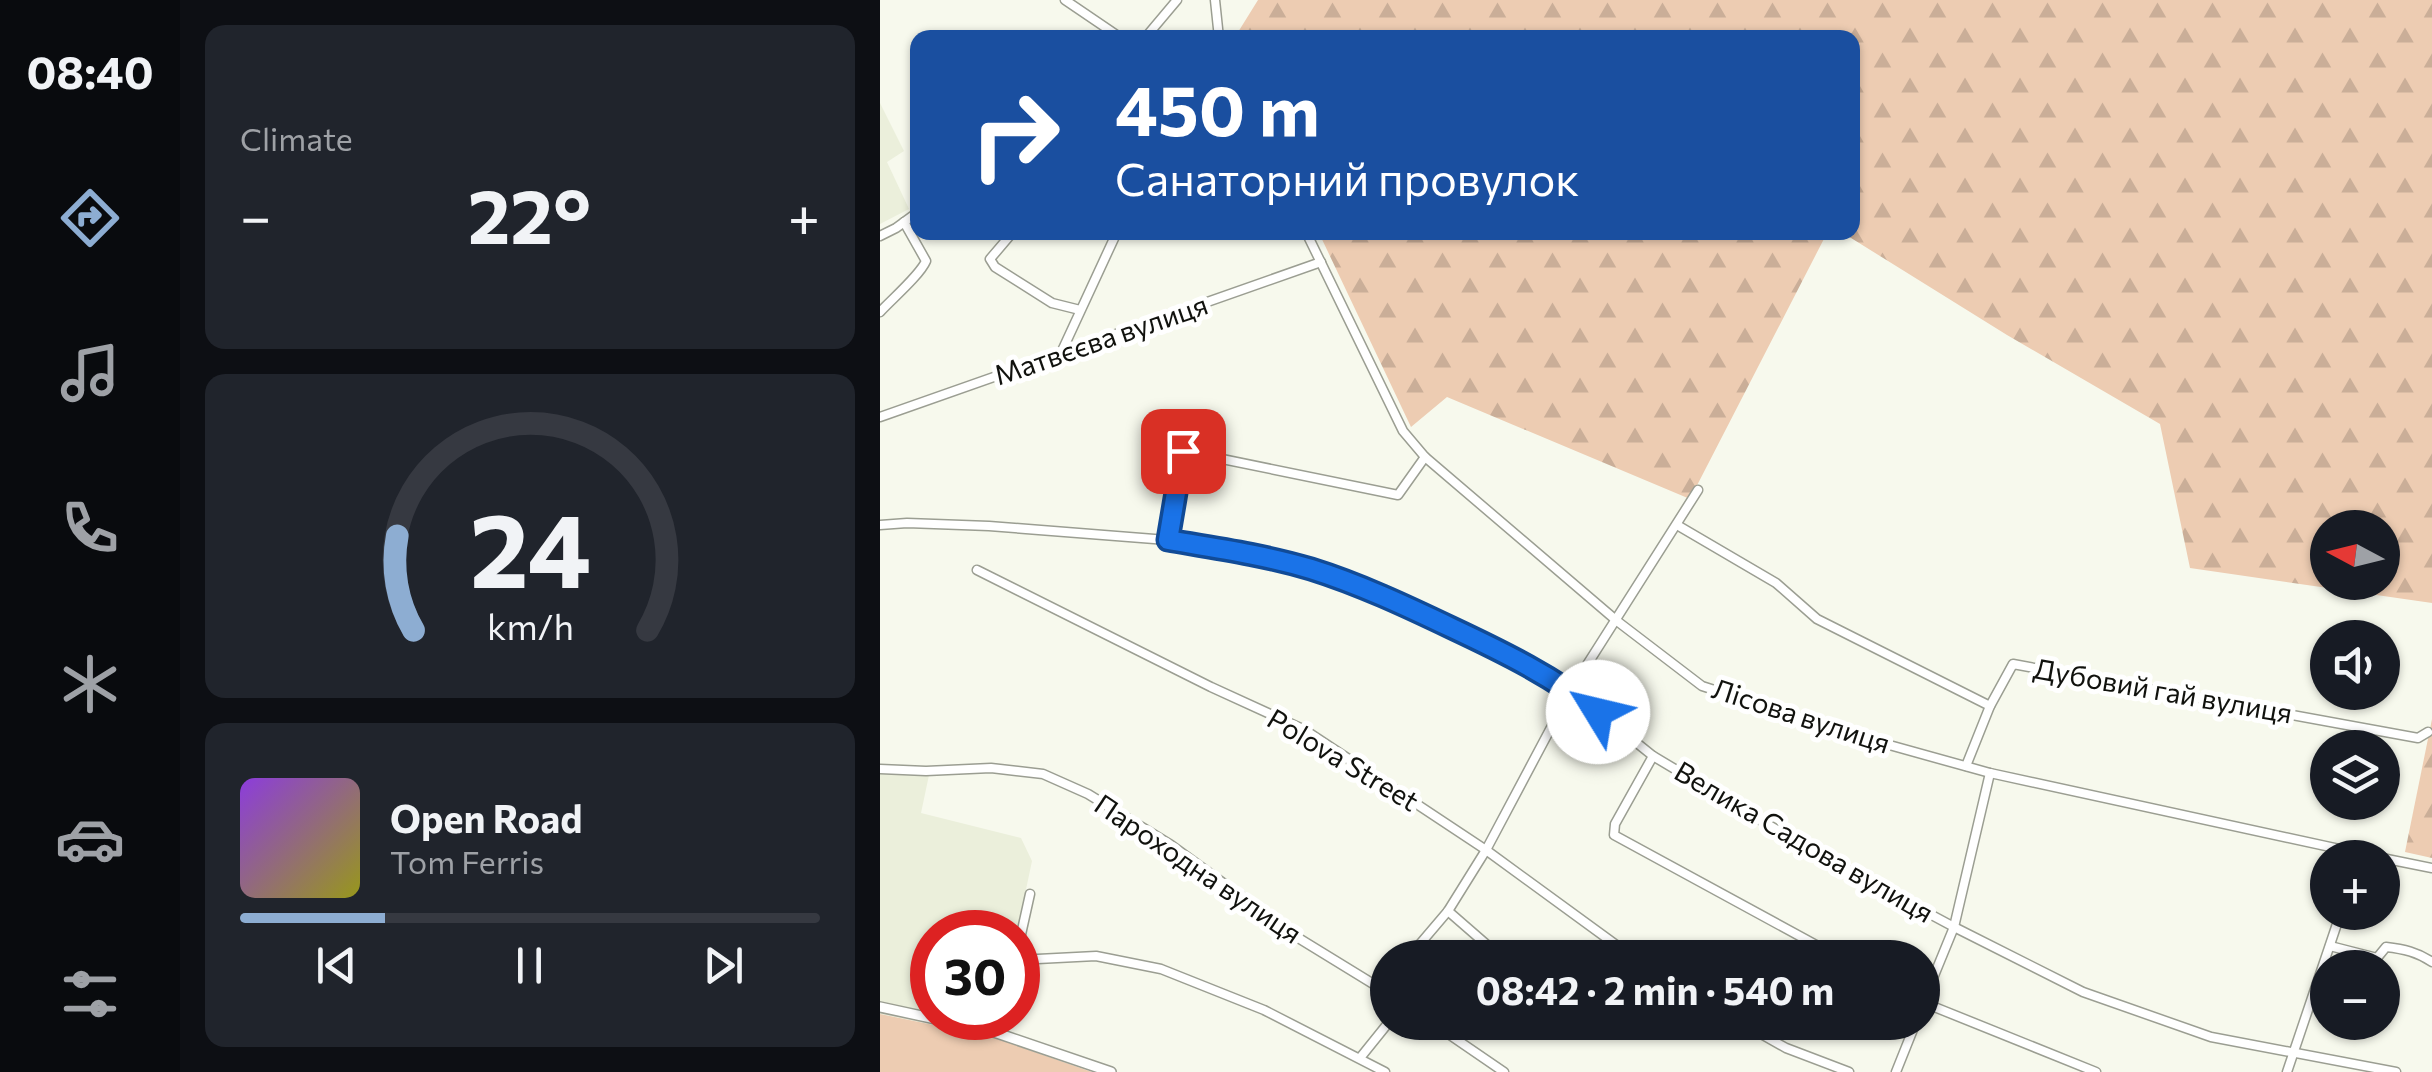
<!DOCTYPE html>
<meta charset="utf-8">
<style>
:root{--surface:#171b24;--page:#20242c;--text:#f1f3f6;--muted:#9ea1a6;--line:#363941;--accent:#8dadd2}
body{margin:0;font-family:Commissioner,sans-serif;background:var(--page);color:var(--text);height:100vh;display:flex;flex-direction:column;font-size:38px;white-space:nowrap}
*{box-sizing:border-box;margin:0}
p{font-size:32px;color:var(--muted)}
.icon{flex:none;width:55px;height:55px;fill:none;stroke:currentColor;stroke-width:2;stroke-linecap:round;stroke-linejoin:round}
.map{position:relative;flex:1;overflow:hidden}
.details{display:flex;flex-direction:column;gap:25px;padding:25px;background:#0d0f14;width:700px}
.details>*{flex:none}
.top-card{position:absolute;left:30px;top:30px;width:950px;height:210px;border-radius:20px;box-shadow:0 2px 8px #0004;background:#1a4fa0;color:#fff;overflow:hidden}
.needle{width:65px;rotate:277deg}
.buttons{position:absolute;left:1430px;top:510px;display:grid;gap:20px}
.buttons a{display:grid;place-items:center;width:90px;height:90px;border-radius:50%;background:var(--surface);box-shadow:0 2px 8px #0004;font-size:50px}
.speed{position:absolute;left:30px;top:910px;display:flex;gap:20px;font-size:50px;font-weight:700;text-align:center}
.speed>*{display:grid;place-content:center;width:130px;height:130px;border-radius:50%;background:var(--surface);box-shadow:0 2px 8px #0004;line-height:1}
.speed .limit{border:15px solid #d22;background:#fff;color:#111}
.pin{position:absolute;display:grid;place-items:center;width:85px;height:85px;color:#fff;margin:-42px;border-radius:20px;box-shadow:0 5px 15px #0006}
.me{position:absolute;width:110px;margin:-55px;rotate:306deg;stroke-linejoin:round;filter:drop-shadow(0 0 8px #0008)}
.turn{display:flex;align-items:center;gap:35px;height:210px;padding:0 40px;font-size:45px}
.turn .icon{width:130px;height:130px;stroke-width:2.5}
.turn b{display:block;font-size:70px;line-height:85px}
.big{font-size:75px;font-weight:700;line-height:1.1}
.details .card{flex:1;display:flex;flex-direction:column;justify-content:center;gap:15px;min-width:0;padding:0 35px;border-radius:20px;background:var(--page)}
.details .dial{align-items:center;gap:0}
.dial svg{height:260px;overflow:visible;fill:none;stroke:var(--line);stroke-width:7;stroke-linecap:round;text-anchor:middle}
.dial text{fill:var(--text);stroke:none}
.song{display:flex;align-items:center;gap:30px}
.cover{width:120px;height:120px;border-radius:15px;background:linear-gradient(135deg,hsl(270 70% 55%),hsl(60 70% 35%))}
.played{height:10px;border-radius:5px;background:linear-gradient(90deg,var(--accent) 25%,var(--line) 25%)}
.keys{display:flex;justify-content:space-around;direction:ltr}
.heat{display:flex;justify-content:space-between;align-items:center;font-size:55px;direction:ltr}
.trip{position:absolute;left:490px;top:940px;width:570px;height:100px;border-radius:50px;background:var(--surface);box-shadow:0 2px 8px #0004;font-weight:700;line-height:100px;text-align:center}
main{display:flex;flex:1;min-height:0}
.dock{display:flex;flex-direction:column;width:180px;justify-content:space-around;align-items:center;background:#090b0e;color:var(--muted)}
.dock .icon{width:70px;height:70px}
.dock .selected{color:var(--accent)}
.dock b{font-size:45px;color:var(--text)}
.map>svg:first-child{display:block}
.built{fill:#ebefdb}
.forest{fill:url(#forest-firs);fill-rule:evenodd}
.park{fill:#edccb2}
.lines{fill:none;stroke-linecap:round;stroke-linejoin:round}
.minor-casing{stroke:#9b9e92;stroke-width:11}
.tertiary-casing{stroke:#9b9e92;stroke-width:12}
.minor{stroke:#fff;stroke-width:8}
.tertiary{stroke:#fff;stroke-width:9}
.route-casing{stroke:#114b97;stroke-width:25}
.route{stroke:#1a73e8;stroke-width:18}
.labels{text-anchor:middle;stroke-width:10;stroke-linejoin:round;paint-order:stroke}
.street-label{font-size:28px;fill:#11120e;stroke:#fff}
</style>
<main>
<nav class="dock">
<b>08:40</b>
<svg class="icon selected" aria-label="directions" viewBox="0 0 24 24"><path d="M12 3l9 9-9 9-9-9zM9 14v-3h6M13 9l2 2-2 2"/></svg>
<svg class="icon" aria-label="music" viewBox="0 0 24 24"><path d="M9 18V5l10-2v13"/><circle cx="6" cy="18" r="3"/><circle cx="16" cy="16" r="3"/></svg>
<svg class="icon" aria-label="phone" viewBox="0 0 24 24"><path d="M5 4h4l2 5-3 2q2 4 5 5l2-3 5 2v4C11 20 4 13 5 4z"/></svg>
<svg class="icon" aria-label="climate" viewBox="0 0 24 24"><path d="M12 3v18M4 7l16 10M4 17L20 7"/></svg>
<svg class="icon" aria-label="car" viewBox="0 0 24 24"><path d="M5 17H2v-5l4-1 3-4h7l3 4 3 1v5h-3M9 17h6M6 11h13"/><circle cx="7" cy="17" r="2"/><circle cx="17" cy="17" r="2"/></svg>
<svg class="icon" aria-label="filters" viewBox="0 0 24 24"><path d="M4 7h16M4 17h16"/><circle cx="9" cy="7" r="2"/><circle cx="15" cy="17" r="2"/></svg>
</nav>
<section class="details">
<div class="card"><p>Climate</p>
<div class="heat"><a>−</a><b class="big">22°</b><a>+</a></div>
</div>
<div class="card dial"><svg viewBox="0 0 100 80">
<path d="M14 69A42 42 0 1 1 86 69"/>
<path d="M14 69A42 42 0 0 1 9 40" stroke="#8dadd2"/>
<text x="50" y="56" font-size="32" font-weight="700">24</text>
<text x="50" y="72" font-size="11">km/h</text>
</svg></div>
<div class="card">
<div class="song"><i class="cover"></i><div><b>Open Road</b><p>Tom Ferris</p></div></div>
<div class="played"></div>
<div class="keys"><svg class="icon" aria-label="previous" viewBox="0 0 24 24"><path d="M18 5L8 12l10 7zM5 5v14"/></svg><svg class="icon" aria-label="pause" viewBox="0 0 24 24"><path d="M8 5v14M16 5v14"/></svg><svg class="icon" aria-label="next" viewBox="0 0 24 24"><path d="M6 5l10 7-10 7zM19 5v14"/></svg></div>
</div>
</section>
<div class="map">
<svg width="1552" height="1072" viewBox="0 0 1552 1072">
<defs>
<pattern id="forest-firs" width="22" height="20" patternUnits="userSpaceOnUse" patternTransform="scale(2.5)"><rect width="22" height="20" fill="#edccb2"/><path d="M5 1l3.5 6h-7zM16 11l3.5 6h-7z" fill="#caae98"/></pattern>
</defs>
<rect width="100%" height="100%" fill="#f7f9ed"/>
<g class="built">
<polygon points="0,103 24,151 7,162 29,209 0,224"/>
<polygon points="0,773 49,775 41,813 141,838 152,861 137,932 52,932 52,1018 117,1018 112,1037 0,1014"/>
</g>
<g class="forest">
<path d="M 378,0 L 1552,0 L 1552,603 L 1310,568 L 1280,424 L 1127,335 L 963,233 L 972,232 L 972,38 L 355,37 ZM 1448,528 L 1502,528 L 1502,582 L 1448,582 Z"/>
<polygon points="439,233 947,233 810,499 567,397 531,427"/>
<polygon points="1552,719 1552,858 1525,852"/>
</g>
<polygon class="park" points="0,1014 112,1037 212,1072 0,1072"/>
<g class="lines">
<g class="minor-casing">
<g id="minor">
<polyline points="185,0 241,38"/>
<polyline points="335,0 339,38"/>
<polyline points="265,38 297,0"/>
<polyline points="133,232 110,259 115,267 172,303 200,310"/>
<polyline points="426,232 523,431 545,457 737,621 822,686 977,736 1110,773 1501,858"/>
<polyline points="0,236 16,228 38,212"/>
<path d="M 0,312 C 12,299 40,275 46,261 L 24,222"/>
<polyline points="181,353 237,232"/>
<polyline points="0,417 441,262"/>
<polyline points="0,525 27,523 109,526 287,540 365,553 429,569 509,598 614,647 691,690 773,756 934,852 1074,927 1203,992 1331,1037 1516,1072"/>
<polyline points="797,525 896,583 937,619 1110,706"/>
<polyline points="287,540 303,451 518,495 545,457"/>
<polyline points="97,570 331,687 425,730 606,850 754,958"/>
<polyline points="773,756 735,824 734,835 960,958"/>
<polyline points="1086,766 1110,706 1133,664 1538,738 1548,732"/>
<polyline points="0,769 46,771 111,768 163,774 208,794 291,845 420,939 508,993"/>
<polyline points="1502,858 1552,868"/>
<polyline points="568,911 622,958"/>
<path d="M 1450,946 L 1497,958 L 1506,947 C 1524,949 1537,952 1552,962"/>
<polyline points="138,948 150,894"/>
<polyline points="528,958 568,911 606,850 691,690 818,490"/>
<polyline points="138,960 216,956 281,969 384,1010 505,1072"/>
<polyline points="1042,1002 1216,1072"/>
<polyline points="1042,1005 1074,927 1110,773"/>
<polyline points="551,1022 624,1072"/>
<polyline points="860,1022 906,1048 969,1072"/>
<polyline points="111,1031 116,1018"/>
<polyline points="480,1058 509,1022"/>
<polyline points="1016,1072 1036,1022"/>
<polyline points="1407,1072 1461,912"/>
</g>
</g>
<g class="tertiary-casing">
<polyline id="tertiary" points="0,1007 111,1031 231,1072"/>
</g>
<use href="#minor" class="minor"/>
<use href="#tertiary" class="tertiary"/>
</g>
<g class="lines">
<g class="route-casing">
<path id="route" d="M 303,451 L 288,540 C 335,548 384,555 431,569 C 479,584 526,606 572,628 C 623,652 674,677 718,712"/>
</g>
<use href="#route" class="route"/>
</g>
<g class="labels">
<g class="street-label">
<text transform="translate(221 340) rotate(-19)" y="10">Матвєєва вулиця</text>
<text transform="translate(1283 691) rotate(10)" y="10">Дубовий гай вулиця</text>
<text transform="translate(921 716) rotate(18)" y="10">Лісова вулиця</text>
<text transform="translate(463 760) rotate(31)" y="10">Polova Street</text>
<text transform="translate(924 842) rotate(30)" y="10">Велика Садова вулиця</text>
<text transform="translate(318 869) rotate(34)" y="10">Пароходна вулиця</text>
</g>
</g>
</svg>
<div class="buttons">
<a><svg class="needle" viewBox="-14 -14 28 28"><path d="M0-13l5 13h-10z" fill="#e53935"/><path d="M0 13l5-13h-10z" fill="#9ea1a6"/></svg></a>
<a><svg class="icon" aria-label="sound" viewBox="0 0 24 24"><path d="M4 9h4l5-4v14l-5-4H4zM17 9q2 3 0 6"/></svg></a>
<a><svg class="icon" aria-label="layers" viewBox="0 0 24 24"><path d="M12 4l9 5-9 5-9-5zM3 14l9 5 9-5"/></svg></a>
<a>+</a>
<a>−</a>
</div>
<div class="speed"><div class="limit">30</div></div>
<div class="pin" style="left:303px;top:451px;background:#d93025"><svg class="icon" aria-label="arrive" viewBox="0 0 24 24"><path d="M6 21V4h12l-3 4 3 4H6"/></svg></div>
<svg class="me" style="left:718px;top:712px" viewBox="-20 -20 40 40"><circle r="19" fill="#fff"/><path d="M0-13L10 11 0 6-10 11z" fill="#1a73e8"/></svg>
<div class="trip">08:42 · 2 min · 540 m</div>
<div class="top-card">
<div class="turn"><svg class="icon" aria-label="right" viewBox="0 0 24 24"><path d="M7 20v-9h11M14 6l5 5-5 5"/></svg><div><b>450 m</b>Санаторний провулок</div></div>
</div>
</div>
</main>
